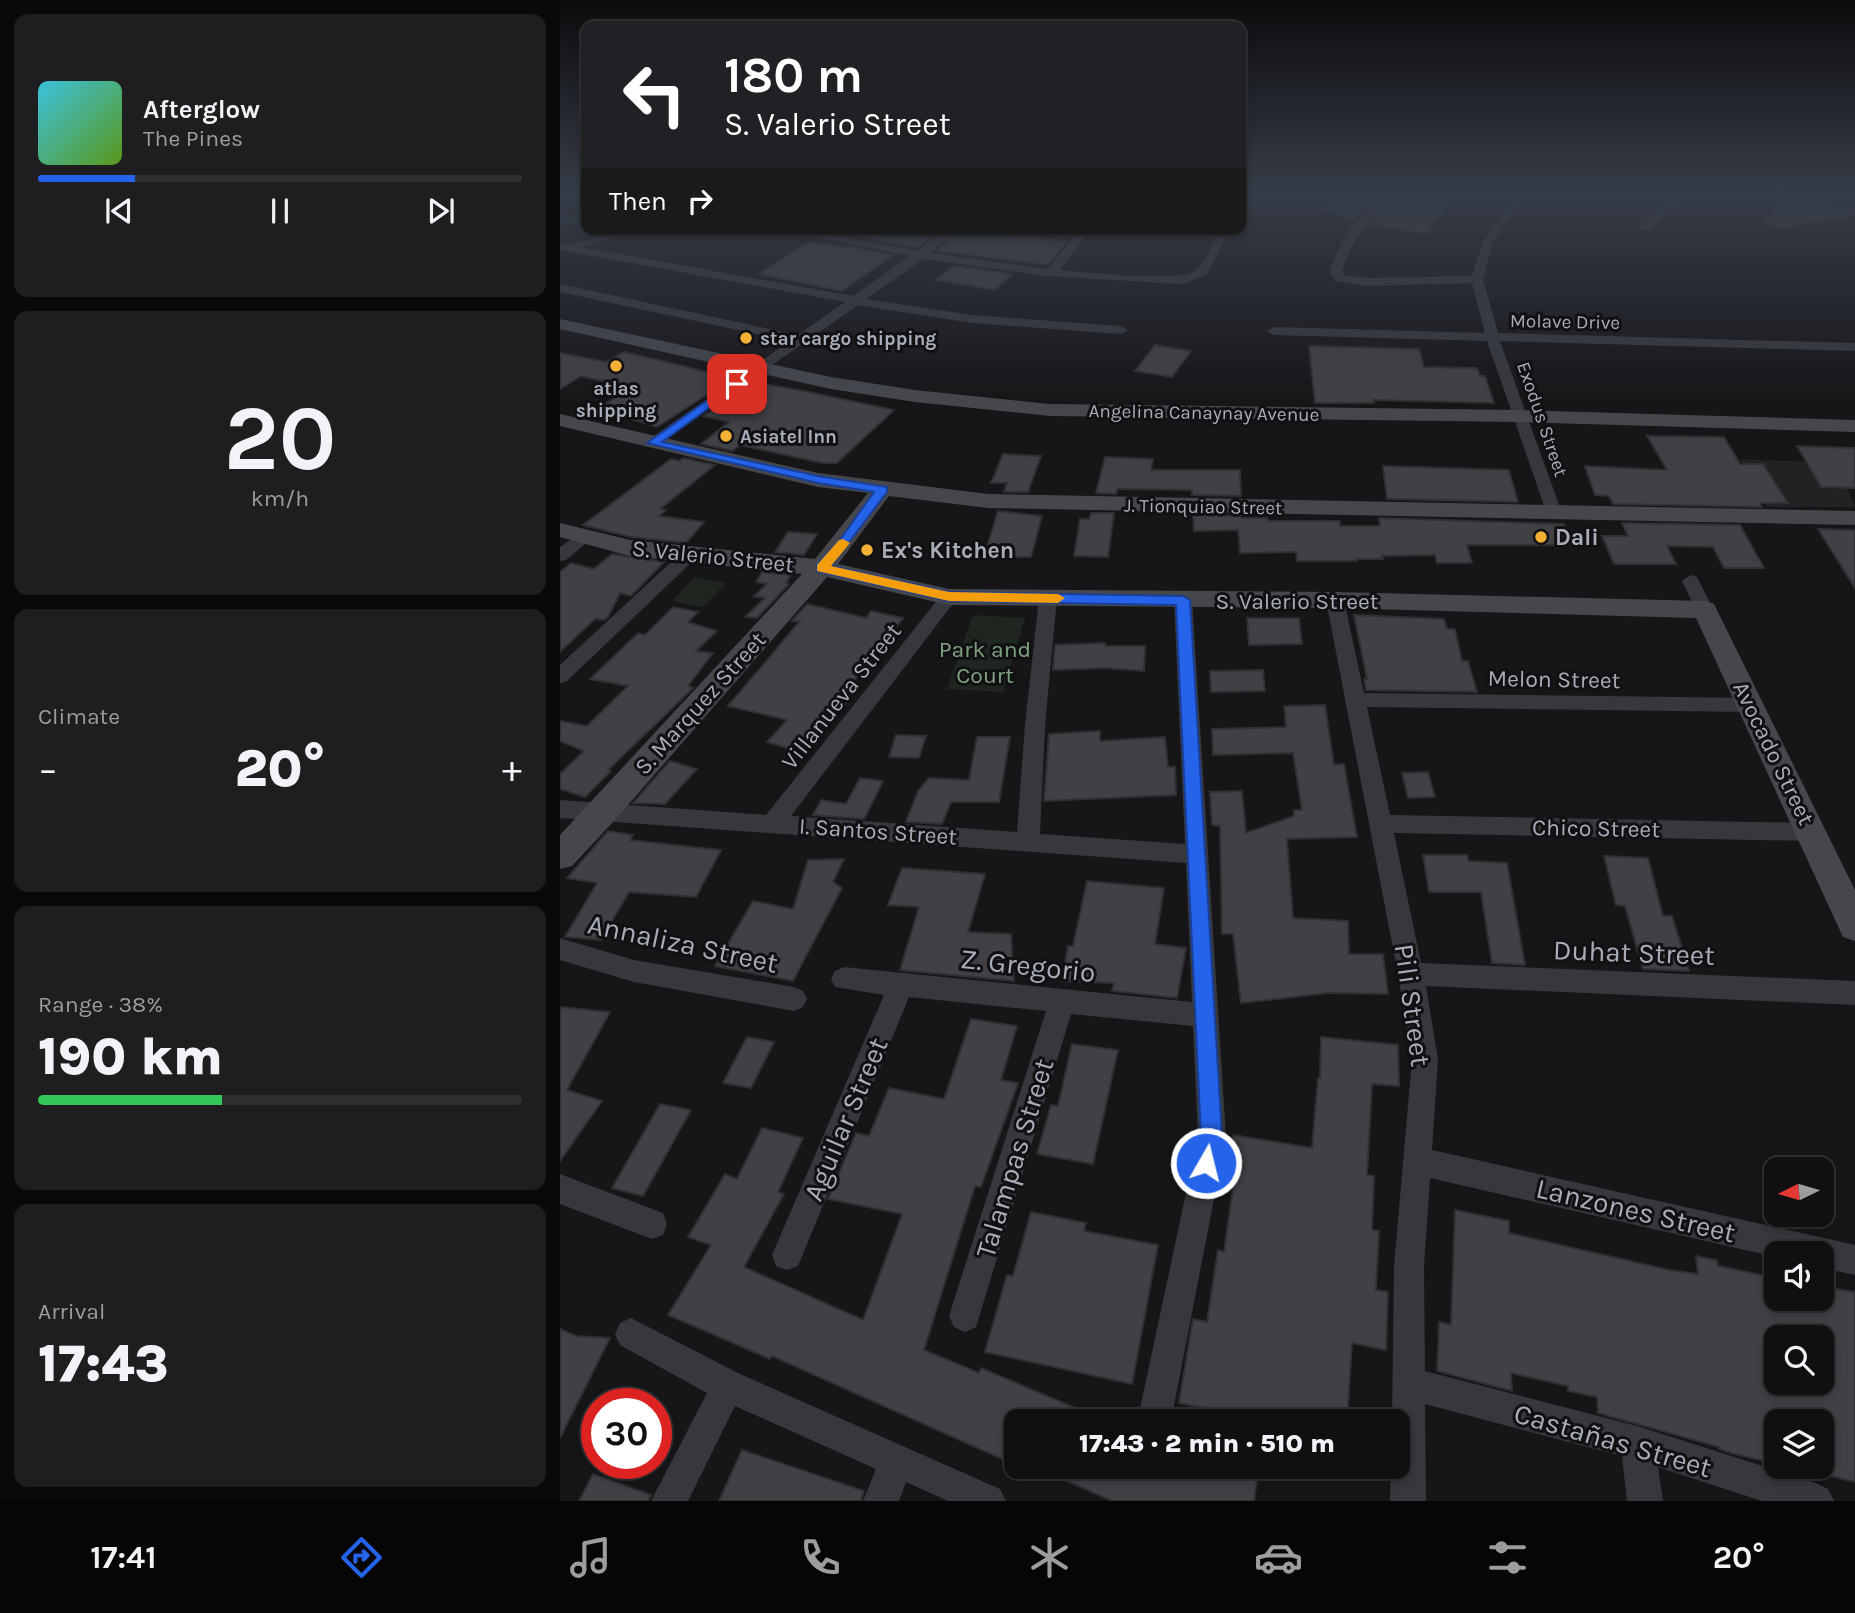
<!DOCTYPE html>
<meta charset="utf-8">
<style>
:root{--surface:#101012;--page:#1e1e20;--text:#f1f3f6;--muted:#9c9d9f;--line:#303032;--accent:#2563eb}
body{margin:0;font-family:Karla,sans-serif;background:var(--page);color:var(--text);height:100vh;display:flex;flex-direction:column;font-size:26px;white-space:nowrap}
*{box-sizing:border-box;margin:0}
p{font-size:23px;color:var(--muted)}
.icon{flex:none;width:38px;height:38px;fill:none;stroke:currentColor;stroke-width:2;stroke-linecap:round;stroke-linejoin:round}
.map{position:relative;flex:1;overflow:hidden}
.sheet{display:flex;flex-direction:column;gap:14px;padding:14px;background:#09090a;width:560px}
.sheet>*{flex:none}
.banner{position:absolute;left:21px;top:21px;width:665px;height:214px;border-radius:14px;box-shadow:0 4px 10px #0003,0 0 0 2px var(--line);background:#202124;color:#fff;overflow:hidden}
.needle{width:46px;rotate:265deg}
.buttons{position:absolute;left:1204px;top:1157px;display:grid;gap:14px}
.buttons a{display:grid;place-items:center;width:70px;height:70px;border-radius:14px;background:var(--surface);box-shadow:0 4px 10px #0003,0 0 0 2px var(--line);font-size:35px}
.speed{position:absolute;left:21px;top:1388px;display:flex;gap:14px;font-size:35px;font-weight:700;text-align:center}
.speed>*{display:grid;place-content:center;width:91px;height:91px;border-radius:50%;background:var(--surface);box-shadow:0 4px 10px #0003,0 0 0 2px var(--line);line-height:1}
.speed .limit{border:10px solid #d22;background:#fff;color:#111}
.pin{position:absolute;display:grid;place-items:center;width:60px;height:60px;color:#fff;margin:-30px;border-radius:14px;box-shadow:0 4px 10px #0006}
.me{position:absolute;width:77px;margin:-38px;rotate:8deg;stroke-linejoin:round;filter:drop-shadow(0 0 5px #0008)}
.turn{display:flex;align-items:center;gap:24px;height:147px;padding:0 28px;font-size:32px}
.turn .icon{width:91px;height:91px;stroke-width:2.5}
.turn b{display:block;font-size:49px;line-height:60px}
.then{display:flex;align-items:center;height:66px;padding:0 28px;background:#0003;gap:14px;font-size:26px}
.big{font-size:52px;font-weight:800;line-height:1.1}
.sheet .card{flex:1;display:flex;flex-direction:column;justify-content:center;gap:10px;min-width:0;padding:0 24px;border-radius:14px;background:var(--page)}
.sheet .dial{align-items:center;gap:0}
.dial b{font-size:91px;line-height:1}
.song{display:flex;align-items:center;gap:21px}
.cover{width:84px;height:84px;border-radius:10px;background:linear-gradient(135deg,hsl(190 70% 55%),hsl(90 70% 35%))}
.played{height:7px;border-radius:4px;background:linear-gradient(90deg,var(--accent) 20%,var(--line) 20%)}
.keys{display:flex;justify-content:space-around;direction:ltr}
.heat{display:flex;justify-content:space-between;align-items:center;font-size:38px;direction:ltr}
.charge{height:10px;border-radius:5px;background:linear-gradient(90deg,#34c759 38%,var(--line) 0)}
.trip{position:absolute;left:444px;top:1409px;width:406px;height:70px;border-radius:14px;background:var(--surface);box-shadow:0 4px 10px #0003,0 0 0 2px var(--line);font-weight:800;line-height:70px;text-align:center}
.menu{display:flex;height:112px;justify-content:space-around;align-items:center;background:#060607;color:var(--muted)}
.menu .icon{width:49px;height:49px}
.menu .current{color:var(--accent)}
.menu b{font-size:32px;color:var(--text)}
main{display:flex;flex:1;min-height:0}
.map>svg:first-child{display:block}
.built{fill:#222225}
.green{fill:#1e261f}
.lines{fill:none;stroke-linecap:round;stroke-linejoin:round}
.stream{stroke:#2c353c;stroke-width:3.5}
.building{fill:#404145;stroke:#303034;stroke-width:2;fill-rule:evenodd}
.street{fill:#37383d;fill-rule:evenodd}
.secondary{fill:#45474d;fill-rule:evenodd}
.route{fill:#2563eb;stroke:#184099;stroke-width:2}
.slow{fill:#f59e0b}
.poi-dot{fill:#f2b134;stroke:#111113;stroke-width:2.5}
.labels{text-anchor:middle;stroke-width:6;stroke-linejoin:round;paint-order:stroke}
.far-street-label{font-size:19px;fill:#a8adb8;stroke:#111113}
.far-poi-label{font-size:19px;font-weight:bold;fill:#a8adb8;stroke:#111113;text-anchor:start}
.poi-label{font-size:23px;font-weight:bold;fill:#a8adb8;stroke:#111113;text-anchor:start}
.street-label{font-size:23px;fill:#a8adb8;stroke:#111113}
.park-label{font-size:23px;fill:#7fa381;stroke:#111113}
.near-street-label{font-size:28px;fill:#a8adb8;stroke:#111113}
</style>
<main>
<section class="sheet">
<div class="card">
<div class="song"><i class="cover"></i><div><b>Afterglow</b><p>The Pines</p></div></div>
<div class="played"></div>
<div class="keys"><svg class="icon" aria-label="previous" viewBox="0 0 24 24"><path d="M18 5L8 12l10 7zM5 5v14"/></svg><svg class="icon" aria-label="pause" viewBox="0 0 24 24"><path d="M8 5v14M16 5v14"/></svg><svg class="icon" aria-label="next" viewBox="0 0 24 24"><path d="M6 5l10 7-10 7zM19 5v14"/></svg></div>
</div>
<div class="card dial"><b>20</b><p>km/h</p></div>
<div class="card"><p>Climate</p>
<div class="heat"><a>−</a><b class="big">20°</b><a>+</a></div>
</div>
<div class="card"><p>Range · 38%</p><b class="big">190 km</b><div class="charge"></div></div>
<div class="card"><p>Arrival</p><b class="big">17:43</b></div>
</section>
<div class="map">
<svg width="1295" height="1501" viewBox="0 0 1295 1501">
<rect width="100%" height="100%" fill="#161618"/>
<polygon class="built" points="1180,459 1277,463 1295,507 1207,507"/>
<g class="green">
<polygon points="135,577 166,583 143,607 112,601"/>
<polygon points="413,615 465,618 443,692 387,689"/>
</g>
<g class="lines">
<polyline class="stream" points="0,222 26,216"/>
</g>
<g class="building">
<polygon points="782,192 817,192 794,219 761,210"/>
<polygon points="835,192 900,192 866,234 810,224"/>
<polygon points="1226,192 1272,192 1256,202 1295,211 1295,216 1242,223 1223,230 1205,223"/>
<polygon points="308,229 379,229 357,248 307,239"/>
<polygon points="398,229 457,229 449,236 507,241 488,265 377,251"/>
<polygon points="248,242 296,248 333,255 282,291 199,274"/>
<polygon points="394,266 452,274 435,290 376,280"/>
<polygon points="595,345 631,351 612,377 575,371"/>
<polygon points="749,346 859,349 864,367 917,368 920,376 925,376 934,403 813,400 814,403 755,403"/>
<polygon points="64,352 173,378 97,427 37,409 71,388 21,376 0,389 0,353 46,362"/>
<polygon points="192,382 244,391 334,410 277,463 262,463 180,445 173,451 141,444 169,422 143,416"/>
<polygon points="1087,436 1164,437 1180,464 1203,464 1228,503 1200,503 1202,507 1053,504 1049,496 1035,495 1025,466 1107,470"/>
<polygon points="1237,446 1295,448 1295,488 1261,487"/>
<polygon points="443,454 481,456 468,492 444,492 447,483 431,483"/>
<polygon points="545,457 593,459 591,470 680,470 681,496 632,495 632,490 557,489 556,494 536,493"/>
<polygon points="123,458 155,465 100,509 106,510 99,516 144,522 126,543 71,537 23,525 111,459 119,461"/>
<polygon points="823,466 949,470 958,502 827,499"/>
<polygon points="438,511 482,516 471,557 424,556"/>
<polygon points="531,513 554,513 548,557 514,556 520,519 529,519"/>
<polygon points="633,515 681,516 681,518 707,518 708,521 780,521 780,526 820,526 819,518 1004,524 1012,545 907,545 912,563 877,563 875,555 822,556 823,559 796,559 797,561 737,561 736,552 680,553 678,530 634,531"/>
<polygon points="1062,523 1180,525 1204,568 1164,568 1153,547 1107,546 1116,564 1054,564 1042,536 1068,536"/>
<polygon points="1258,529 1295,530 1295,588"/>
<polygon points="228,532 257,534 244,555 215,552"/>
<polygon points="52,554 104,562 71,596 60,593 48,617 44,620 35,619 0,652 0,572 11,563 34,569"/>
<polygon points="202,572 231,575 226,583 229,584 197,618 185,617 205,598 194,596 207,584 196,582"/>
<polygon points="247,604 306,618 311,611 343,618 282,696 290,699 241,752 207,742 227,720 168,706 240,621 232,621"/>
<polygon points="113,607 138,612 128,622 157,631 136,651 153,653 128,686 133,688 48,770 51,771 25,797 0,789 0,774 24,751 0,741 0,721 27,726 68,686 30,679 78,633 85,635"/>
<polygon points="794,615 884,619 887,629 895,629 902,661 908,661 917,692 806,690 804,679 807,679"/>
<polygon points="687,618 739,618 742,644 689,645"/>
<polygon points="545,643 545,646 585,646 584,671 545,668 493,670 495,645"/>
<polygon points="703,670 705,691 651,692 650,671"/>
<polygon points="765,705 774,765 784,764 797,837 727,839 733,918 788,921 789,954 823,954 828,994 769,993 681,1003 673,934 662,934 660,826 652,825 650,792 682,791 686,833 734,816 734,810 742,810 733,753 653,755 652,729 726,727 724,706"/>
<polygon points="540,731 540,741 605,737 608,767 615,767 616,795 484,801 489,734"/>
<polygon points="336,735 366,736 359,758 329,757"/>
<polygon points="417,737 450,737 439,802 391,802 382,824 346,822 358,791 369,778 409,780"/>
<polygon points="110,761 137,769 105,804 73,803"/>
<polygon points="868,772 875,797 848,798 842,773"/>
<polygon points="300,778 323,781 304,819 253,815 261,800 286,804"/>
<polygon points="48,831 73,835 70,840 161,850 136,897 69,892 41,940 5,937 37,883 7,878"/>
<polygon points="863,855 907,855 909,861 947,863 965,965 932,963 921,892 869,892"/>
<polygon points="1044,856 1088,858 1103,916 1112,916 1129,971 1083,969 1065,906 1056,905"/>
<polygon points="284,859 273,882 282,888 233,981 155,966 193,901 233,909 248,860"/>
<polygon points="342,868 425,874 408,932 451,934 454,981 340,970 359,907 328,905"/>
<polygon points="527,881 604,888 595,944 626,948 617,998 552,991 554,983 502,981 508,946 513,946"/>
<polygon points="0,1007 50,1012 7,1090 42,1101 0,1161"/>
<polygon points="411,1019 457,1026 441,1080 458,1083 421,1187 415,1186 364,1350 419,1373 421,1368 546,1421 457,1421 457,1459 444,1454 442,1459 212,1356 210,1359 108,1315 151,1245 128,1237 165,1174 177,1179 202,1128 243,1138 218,1192 224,1194 184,1267 303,1320 342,1214 268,1199 296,1133 309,1136 329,1088 384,1099"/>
<polygon points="187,1037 214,1042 191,1088 163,1083"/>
<polygon points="761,1037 838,1045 839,1086 812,1084 807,1175 814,1176 812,1230 819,1231 816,1290 828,1292 826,1350 792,1343 787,1421 710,1421 619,1403 633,1319 647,1322 658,1250 664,1252 673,1188 666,1187 673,1135 752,1148 758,1078 760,1078"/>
<polygon points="512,1044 558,1050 533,1164 477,1154 491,1105 498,1106"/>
<polygon points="100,1104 131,1110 83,1196 52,1188"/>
<path d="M 895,1210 L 949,1221 L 949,1233 L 1109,1270 L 1138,1274 L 1136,1256 L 1157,1260 L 1158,1266 L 1216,1278 L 1216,1298 L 1262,1298 L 1262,1287 L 1295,1292 L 1295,1482 L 1262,1474 L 1262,1421 L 1216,1421 L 1216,1464 L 1171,1453 L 1159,1449 L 1159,1447 L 1038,1413 L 1037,1397 L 1008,1391 L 1008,1386 L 951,1373 L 952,1391 L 877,1371 L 879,1322 L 891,1325 ZM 1216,1337 L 1262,1337 L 1262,1382 L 1216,1382 Z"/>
<polygon points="471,1212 526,1223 524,1231 598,1245 572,1384 425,1352 447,1275 453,1276"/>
<polygon points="0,1329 16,1336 50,1338 0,1438"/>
<polygon points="182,1450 304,1491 301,1501 159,1501"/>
<polygon points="473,1466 699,1466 694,1501 552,1501"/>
<polygon points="33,1474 91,1495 88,1501 19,1501"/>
</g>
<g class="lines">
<g class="street">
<polygon points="19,192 18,194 0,199 0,193"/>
<polygon points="691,192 702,192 681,211 681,202"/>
<path d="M 821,192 L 832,192 C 812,218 790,239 782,272 L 784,275 L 806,278 L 912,276 C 924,233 933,223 964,192 L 975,192 L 948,220 L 933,242 L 923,279 L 938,333 L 1295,343 L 1295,351 L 940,341 L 1002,513 L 1000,517 L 988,517 L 927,341 L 714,335 L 707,331 L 714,327 L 925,333 L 912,283 L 806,286 L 776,281 L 770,272 C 779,240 799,216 821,192 Z"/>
<polygon points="1120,192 1131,192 1089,230 1081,230 1081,226"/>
<path d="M 67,229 L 88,229 L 21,247 L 293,296 L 350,256 L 217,229 L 241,229 L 358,251 L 383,229 L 395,229 L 371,253 L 488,269 L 520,229 L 531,229 L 500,270 C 524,272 619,283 635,271 C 648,262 652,243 659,229 L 670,229 L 647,274 L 623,284 L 487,276 L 363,259 L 306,299 L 412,315 L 561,326 L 568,330 L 561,334 L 412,323 L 298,305 L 93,448 L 88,446 L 85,443 L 88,440 L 230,341 L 0,292 L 0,284 L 238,335 L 285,302 L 0,250 L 0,244 L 9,245 Z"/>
<polygon points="23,532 31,537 29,541 6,560 0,561 0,547"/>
<polygon points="129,550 135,551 138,555 135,559 7,681 0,683 0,665 123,551"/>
<polygon points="1131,575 1137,577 1154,610 1151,614 1139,614 1136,610 1122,581"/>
<polygon points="389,591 395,593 398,597 395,601 231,816 457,832 465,725 479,598 488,592 497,598 485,725 480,834 625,844 614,600 623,594 632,600 666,1137 611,1421 579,1421 578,1418 638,1137 633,1026 511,1014 416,1327 405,1332 394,1327 389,1316 486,1011 349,997 238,1266 227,1270 216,1266 212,1255 324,995 275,987 271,979 275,971 284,967 632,1002 626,863 0,818 0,800 206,815 383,593"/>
<polygon points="775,594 784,600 804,693 1191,698 1198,700 1201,705 1198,710 1191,712 807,707 830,815 1252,823 1260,826 1263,832 1260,838 1252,841 834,833 861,963 1295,981 1295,1005 866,986 878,1060 872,1150 1295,1245 1295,1275 1262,1268 1262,1253 1216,1253 1216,1257 870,1178 864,1266 865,1371 1077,1426 1256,1483 1268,1489 1274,1501 1202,1501 1098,1467 1103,1501 1067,1501 1062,1456 865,1404 866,1501 830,1501 831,1466 838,1466 838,1421 832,1421 834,1266 852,1060 838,974 766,600"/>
<polygon points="0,938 74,960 234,987 243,991 247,999 243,1007 234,1011 74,982 0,960"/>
<polygon points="0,1174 103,1213 107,1224 103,1235 92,1239 0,1204"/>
<polygon points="71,1318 180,1374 440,1489 446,1501 388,1501 346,1482 339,1501 303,1501 316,1469 175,1406 128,1501 91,1501 147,1393 60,1345 55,1334 60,1323"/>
</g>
<g class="secondary">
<polygon points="0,319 271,377 355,390 490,404 959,410 1295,420 1295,432 959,422 490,416 355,402 271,389 0,329"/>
<polygon points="0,414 258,473 428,494 1295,511 1295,525 428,508 329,496 278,564 389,589 775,592 1145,601 1154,604 1295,890 1295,941 1283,937 1136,618 775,608 389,605 267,577 54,821 12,866 0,869 0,835 242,574 70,556 0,537 0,523 70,540 255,559 308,493 258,487 0,426"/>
</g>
</g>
<linearGradient id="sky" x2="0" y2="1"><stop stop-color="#0c0c0d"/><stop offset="0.48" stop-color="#363c48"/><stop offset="1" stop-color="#363c48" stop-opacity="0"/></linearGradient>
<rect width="1295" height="402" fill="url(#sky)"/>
<polygon class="route" points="173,382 182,384 102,442 258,476 327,487 327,492 271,566 389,592 623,596 630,600 662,1137 654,1171 646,1174 639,1171 636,1163 641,1137 616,605 389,601 257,571 257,565 279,541 314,492 258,483 87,443"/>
<polygon class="slow" points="283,539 290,543 271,566 389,592 498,594 505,598 498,603 389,601 257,571 257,565 279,540"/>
<g class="poi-dot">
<circle cx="186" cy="338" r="7"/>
<circle cx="56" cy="366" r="7"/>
<circle cx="166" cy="436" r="7"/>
<circle cx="981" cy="537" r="7"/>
<circle cx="307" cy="550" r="7"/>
</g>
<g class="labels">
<g class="far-street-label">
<text transform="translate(1005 321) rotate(1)" y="7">Molave Drive</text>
<text transform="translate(644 412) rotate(1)" y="7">Angelina Canaynay Avenue</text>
<text transform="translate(983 419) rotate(71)" y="7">Exodus Street</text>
<text transform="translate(643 506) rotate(1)" y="7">J. Tionquiao Street</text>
</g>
<g class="far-poi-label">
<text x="200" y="345">star cargo shipping</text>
<text x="56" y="395" text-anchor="middle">atlas<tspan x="56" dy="22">shipping</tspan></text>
<text x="180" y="443">Asiatel Inn</text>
</g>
<g class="poi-label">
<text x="995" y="545">Dali</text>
<text x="321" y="558">Ex's Kitchen</text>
</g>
<g class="street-label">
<text transform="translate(153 556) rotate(6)" y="8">S. Valerio Street</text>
<text x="737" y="609">S. Valerio Street</text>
<text transform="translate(994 679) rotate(1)" y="8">Melon Street</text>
<text transform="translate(281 696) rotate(-52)" y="8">Villanueva Street</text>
<text transform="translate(140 703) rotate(-48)" y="8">S. Marquez Street</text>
<text transform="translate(1214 753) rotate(64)" y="8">Avocado Street</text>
<text transform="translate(1036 828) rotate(1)" y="8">Chico Street</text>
<text transform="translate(318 831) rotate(4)" y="8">I. Santos Street</text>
</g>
<g class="park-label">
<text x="425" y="657">Park and<tspan x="425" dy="26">Court</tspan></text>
</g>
<g class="near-street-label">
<text transform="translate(123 943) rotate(12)" y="10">Annaliza Street</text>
<text transform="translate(1074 952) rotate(2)" y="10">Duhat Street</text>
<text transform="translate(468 965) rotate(6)" y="10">Z. Gregorio</text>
<text transform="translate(853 1005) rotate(82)" y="10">Pili Street</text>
<text transform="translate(285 1119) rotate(-67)" y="10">Aguilar Street</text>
<text transform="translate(454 1158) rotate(-73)" y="10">Talampas Street</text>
<text transform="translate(1076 1210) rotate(13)" y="10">Lanzones Street</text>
<text transform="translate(1053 1440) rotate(16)" y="10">Castañas Street</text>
</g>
</g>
</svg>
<div class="buttons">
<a><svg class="needle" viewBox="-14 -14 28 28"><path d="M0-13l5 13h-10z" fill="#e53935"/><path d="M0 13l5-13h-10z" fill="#9c9d9f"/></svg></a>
<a><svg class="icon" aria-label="sound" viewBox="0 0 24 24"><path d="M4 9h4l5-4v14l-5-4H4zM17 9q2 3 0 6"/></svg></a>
<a><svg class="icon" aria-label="search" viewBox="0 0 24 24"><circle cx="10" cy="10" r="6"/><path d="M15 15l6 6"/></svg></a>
<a><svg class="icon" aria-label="layers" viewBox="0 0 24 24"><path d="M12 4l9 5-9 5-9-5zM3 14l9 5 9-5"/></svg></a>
</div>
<div class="speed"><div class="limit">30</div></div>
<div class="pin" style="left:177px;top:384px;background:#d93025"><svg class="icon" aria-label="arrive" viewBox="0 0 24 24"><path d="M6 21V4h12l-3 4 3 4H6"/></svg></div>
<svg class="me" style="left:646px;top:1163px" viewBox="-20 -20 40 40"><circle r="17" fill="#2563eb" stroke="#fff" stroke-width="3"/><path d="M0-11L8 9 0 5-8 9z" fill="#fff"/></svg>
<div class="trip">17:43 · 2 min · 510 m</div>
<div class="banner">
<div class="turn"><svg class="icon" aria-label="left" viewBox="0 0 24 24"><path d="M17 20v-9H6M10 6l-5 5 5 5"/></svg><div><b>180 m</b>S. Valerio Street</div></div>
<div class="then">Then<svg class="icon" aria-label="right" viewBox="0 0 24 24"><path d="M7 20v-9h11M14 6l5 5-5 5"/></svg></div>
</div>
</div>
</main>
<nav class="menu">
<b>17:41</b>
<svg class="icon current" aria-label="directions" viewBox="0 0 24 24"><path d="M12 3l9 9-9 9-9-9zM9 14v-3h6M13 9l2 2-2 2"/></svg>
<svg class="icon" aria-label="music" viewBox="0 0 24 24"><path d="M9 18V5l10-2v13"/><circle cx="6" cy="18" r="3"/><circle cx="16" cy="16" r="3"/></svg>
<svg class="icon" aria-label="phone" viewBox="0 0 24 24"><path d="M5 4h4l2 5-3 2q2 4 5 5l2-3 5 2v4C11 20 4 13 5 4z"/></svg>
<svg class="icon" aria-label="climate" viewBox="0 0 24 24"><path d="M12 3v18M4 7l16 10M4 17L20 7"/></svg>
<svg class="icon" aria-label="car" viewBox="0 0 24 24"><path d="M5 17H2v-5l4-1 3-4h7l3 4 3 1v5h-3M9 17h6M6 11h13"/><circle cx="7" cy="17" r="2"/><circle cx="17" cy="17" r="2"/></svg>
<svg class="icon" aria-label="filters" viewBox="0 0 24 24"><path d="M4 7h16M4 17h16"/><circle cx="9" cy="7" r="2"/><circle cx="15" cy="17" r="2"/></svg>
<b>20°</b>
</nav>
